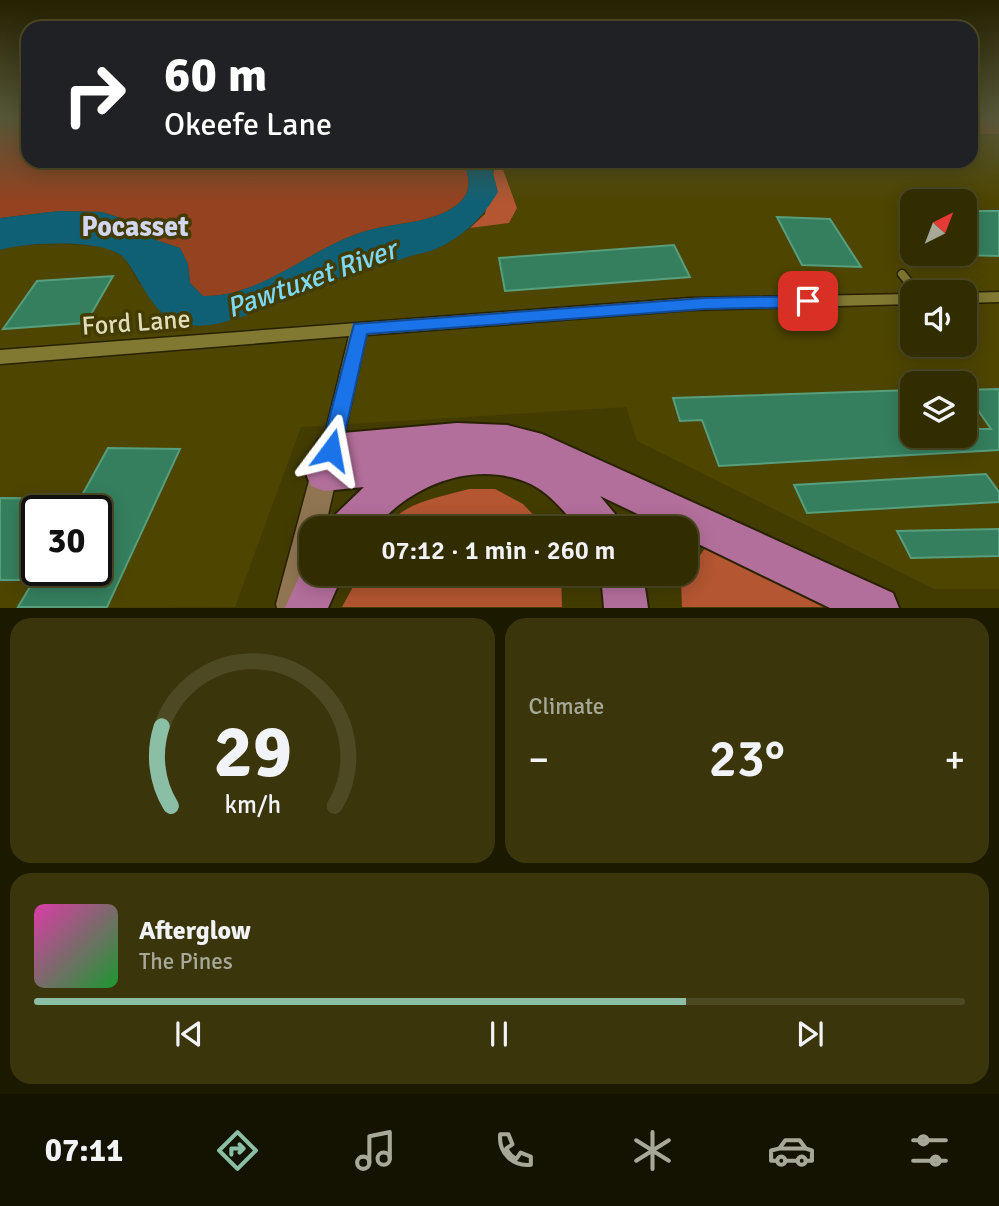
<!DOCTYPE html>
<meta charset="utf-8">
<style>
:root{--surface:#322d01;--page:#3a350b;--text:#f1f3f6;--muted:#a8a899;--line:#4d4923;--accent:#8abfa5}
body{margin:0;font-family:Signika,sans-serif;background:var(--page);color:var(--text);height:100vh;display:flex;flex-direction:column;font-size:26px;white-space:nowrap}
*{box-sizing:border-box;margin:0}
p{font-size:23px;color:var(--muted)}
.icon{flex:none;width:38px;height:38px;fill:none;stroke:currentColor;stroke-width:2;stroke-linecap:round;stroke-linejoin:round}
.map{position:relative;height:608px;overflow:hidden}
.panel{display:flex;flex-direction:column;gap:10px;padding:10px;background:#1c1901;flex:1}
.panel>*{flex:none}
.banner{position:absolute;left:21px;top:21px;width:957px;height:147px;border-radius:21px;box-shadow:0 4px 18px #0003,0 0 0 2px var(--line);background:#202124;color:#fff;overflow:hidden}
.needle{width:46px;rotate:42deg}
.fabs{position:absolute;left:900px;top:189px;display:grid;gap:14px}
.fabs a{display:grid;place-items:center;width:77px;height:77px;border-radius:14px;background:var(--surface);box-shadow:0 4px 18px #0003,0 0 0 2px var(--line);font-size:35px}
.speed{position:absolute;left:21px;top:495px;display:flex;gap:14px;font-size:35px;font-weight:700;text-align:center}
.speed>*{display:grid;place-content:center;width:91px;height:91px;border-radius:50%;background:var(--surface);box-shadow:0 4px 18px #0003,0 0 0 2px var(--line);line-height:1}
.speed .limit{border:4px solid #111;border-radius:10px;background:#fff;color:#111}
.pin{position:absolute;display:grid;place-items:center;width:60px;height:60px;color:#fff;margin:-30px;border-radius:14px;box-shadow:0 4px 10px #0006}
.me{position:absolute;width:77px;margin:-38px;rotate:13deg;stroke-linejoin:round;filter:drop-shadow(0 0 5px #0008)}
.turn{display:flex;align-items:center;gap:24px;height:147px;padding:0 28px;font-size:32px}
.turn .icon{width:91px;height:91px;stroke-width:2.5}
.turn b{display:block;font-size:49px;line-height:60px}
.big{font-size:52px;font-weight:600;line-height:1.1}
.panel .widget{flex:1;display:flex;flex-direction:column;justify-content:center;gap:10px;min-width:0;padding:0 24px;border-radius:21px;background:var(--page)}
.panel .dial{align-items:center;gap:0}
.dial svg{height:182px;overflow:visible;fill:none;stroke:var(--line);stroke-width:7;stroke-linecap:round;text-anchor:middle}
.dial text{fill:var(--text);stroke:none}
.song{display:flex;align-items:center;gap:21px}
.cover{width:84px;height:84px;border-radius:10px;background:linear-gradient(135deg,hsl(320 70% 55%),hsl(130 70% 35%))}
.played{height:7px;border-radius:4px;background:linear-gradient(90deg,var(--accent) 70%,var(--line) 70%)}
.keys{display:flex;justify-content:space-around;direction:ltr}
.heat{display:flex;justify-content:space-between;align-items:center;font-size:38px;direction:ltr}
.panel .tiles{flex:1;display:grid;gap:10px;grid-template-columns:1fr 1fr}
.widget:last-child{grid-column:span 2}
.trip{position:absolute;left:299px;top:516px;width:399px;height:70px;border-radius:21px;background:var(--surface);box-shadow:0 4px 18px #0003,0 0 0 2px var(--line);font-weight:600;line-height:70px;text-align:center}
.tab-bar{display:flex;height:112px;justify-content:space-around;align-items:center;background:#141200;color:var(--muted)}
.tab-bar .icon{width:49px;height:49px}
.tab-bar .selected{color:var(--accent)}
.tab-bar b{font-size:32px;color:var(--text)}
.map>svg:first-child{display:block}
.built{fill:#4e4500;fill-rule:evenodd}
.green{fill:#944220}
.forest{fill:#b35631}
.water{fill:#0f6075}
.building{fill:#357f5e;stroke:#569e7c;stroke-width:2;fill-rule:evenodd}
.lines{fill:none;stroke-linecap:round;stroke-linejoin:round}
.lane-casing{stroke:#282200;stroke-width:11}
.street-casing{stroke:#282200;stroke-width:3}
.secondary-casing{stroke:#282200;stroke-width:3}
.highway-casing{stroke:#282200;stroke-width:4}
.lane{stroke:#817832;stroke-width:8}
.street{fill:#817832;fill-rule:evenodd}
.secondary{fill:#907552;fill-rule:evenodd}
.highway{fill:#b36f9b;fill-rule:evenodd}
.route{fill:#1a73e8;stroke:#114b97;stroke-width:2}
.labels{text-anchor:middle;stroke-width:7;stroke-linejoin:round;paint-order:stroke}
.street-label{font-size:26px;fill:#e1ddbb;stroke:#433c01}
.neighbourhood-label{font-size:28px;font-weight:bold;fill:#d3d6f3;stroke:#433c01}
.water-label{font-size:28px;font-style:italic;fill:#7dd8f6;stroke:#433c01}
</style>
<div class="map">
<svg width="999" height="608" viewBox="0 0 999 608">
<rect width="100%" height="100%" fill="#433c01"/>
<path class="built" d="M 971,135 L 999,135 L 999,589 L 934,589 L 637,441 L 626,407 L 301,427 L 235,607 L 0,608 L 0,250 L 12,246 L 62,244 L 105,247 L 124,257 L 139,284 L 276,304 L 309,288 L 443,246 L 470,228 L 509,223 L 517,207 L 500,161 L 971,161 ZM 912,201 L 964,201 L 964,254 L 912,254 ZM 912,292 L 964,292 L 964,345 L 912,345 ZM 912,383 L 964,383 L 964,436 L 912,436 ZM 37,511 L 96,511 L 96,570 L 37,570 Z"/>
<g class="green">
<path d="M 0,117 L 28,117 L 28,161 L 462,161 C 470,176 473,191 458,204 C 433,224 396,222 366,231 C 309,248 264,297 203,296 L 190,283 L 188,264 L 180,248 L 153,239 L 127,220 L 102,212 L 60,211 L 0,218 Z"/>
<rect x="971" y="117" width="28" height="17"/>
</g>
<g class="forest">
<polygon points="490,161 500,161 517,208 509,223 470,228 485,214 494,170"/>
<path d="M 469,489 L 495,489 L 523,504 L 546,528 L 386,528 C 402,502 441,497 469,489 Z"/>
<polygon points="712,538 864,607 682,607 681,583"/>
<polygon points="360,574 561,574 562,607 342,607"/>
</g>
<path class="water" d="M 462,161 L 490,161 L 498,192 C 484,215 470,230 446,244 C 436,250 422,253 411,256 C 377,268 342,275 309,288 C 284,298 261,311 235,319 C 219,324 199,328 183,324 C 151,316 142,279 124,258 C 107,238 24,242 0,250 L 0,218 L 59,211 L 102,212 L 127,220 L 153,239 L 180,248 L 188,264 L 190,283 L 203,296 C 263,297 309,248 366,231 C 396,222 433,224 458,204 C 473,191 470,176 462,161 Z"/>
<g class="building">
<polygon points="964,211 999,211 999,256 964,255"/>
<polygon points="777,217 830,219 861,267 802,265"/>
<polygon points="674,245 690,277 505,291 499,258"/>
<polygon points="113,276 86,323 3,329 37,281"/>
<polygon points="999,389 999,450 719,466 702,420 680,421 673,398 912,390 912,436 964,436 964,429 991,429 964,390"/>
<path d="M 108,448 L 180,449 L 107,607 L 18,607 L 34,580 L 0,580 L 0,498 L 80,499 ZM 37,511 L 96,511 L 96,570 L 39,570 L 37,575 Z"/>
<polygon points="986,474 999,492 999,502 807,513 794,485"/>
<polygon points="999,529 999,556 911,558 897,531"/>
</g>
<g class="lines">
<g class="lane-casing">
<polyline id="lane" points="902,274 917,292"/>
</g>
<g class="street-casing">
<g id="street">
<polygon points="999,292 999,302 964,303 964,293"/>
<polygon points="912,294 912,304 690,310 366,335 341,450 338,456 331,459 324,456 321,450 349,336 0,364 0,350 690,298"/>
</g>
</g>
<g class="secondary-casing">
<polygon id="secondary" points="327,450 337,453 340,462 325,528 312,528 312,574 315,574 308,604 307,608 277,608 276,604 314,462 317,453"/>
</g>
<g class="highway-casing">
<g id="highway">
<path d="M 457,423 L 507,425 L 542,434 L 893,593 L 899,608 L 830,608 L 686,538 L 686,528 L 667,528 L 600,496 L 615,514 L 620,528 L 578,528 C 564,511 547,490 526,482 C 472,460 410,486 375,528 L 331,528 L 336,514 L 364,487 L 324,491 L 311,486 L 306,474 L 311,462 L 318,460 L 313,450 L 319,439 L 331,434 Z"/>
<polygon points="312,558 312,574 343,574 328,608 285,608 307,559"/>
<polygon points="601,574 643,574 648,608 604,608"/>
</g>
</g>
<use href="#lane" class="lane"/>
<use href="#street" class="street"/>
<use href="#secondary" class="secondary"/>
<use href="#highway" class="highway"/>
</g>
<linearGradient id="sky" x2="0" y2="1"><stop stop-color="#252101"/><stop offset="0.58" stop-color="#555638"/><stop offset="1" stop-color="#555638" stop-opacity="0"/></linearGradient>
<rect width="999" height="202" fill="url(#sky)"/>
<polygon class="route" points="808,296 816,301 808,307 705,309 367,334 341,450 338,456 331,459 323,456 321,450 354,324 705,298"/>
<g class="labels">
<g class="street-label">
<text transform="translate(136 322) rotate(-4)" y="9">Ford Lane</text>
</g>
<g class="neighbourhood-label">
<text x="135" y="236">Pocasset</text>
</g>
<g class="water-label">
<text transform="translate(311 278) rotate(-20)" y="10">Pawtuxet River</text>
</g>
</g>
</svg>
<div class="fabs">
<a><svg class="needle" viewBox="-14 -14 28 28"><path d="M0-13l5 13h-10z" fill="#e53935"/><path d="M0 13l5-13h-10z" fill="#a8a899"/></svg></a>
<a><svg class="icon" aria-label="sound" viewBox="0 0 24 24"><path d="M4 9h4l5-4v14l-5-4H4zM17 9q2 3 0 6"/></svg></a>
<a><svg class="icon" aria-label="layers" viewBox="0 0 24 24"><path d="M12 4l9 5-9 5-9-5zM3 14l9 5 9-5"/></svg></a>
</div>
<div class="speed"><div class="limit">30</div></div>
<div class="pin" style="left:808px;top:301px;background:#d93025"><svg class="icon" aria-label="arrive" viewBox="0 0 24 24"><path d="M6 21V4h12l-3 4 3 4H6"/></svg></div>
<svg class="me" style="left:331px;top:450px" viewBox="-20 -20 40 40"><path d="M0-17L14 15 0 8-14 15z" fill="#1a73e8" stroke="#fff" stroke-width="4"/></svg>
<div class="trip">07:12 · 1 min · 260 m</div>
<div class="banner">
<div class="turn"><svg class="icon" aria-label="right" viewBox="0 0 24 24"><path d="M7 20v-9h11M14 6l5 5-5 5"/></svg><div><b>60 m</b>Okeefe Lane</div></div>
</div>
</div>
<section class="panel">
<div class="tiles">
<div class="widget dial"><svg viewBox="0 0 100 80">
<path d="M14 69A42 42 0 1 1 86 69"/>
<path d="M14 69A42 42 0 0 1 10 34" stroke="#8abfa5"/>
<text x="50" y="56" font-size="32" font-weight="700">29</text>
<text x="50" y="72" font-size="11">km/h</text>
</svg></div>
<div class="widget"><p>Climate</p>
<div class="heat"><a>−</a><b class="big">23°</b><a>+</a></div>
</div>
<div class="widget">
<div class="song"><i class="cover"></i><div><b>Afterglow</b><p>The Pines</p></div></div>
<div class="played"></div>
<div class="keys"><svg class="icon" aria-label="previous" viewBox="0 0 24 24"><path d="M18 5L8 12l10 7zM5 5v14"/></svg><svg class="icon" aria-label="pause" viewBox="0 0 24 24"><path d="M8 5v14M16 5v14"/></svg><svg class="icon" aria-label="next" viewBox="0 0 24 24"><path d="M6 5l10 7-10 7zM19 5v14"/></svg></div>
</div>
</div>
</section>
<nav class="tab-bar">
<b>07:11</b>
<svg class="icon selected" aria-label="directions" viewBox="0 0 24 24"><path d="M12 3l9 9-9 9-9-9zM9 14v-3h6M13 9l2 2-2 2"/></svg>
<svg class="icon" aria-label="music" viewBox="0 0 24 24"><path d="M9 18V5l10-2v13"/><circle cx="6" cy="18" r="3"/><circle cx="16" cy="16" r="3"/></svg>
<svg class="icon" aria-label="phone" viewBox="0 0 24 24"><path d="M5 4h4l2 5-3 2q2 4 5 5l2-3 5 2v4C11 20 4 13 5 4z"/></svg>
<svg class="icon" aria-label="climate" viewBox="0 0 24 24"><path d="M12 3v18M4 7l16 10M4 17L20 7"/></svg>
<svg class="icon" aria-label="car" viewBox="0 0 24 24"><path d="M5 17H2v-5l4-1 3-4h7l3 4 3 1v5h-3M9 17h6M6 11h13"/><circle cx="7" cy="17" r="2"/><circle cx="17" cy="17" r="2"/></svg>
<svg class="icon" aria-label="filters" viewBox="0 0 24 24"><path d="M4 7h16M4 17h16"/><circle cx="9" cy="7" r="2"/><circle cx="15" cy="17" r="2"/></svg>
</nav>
